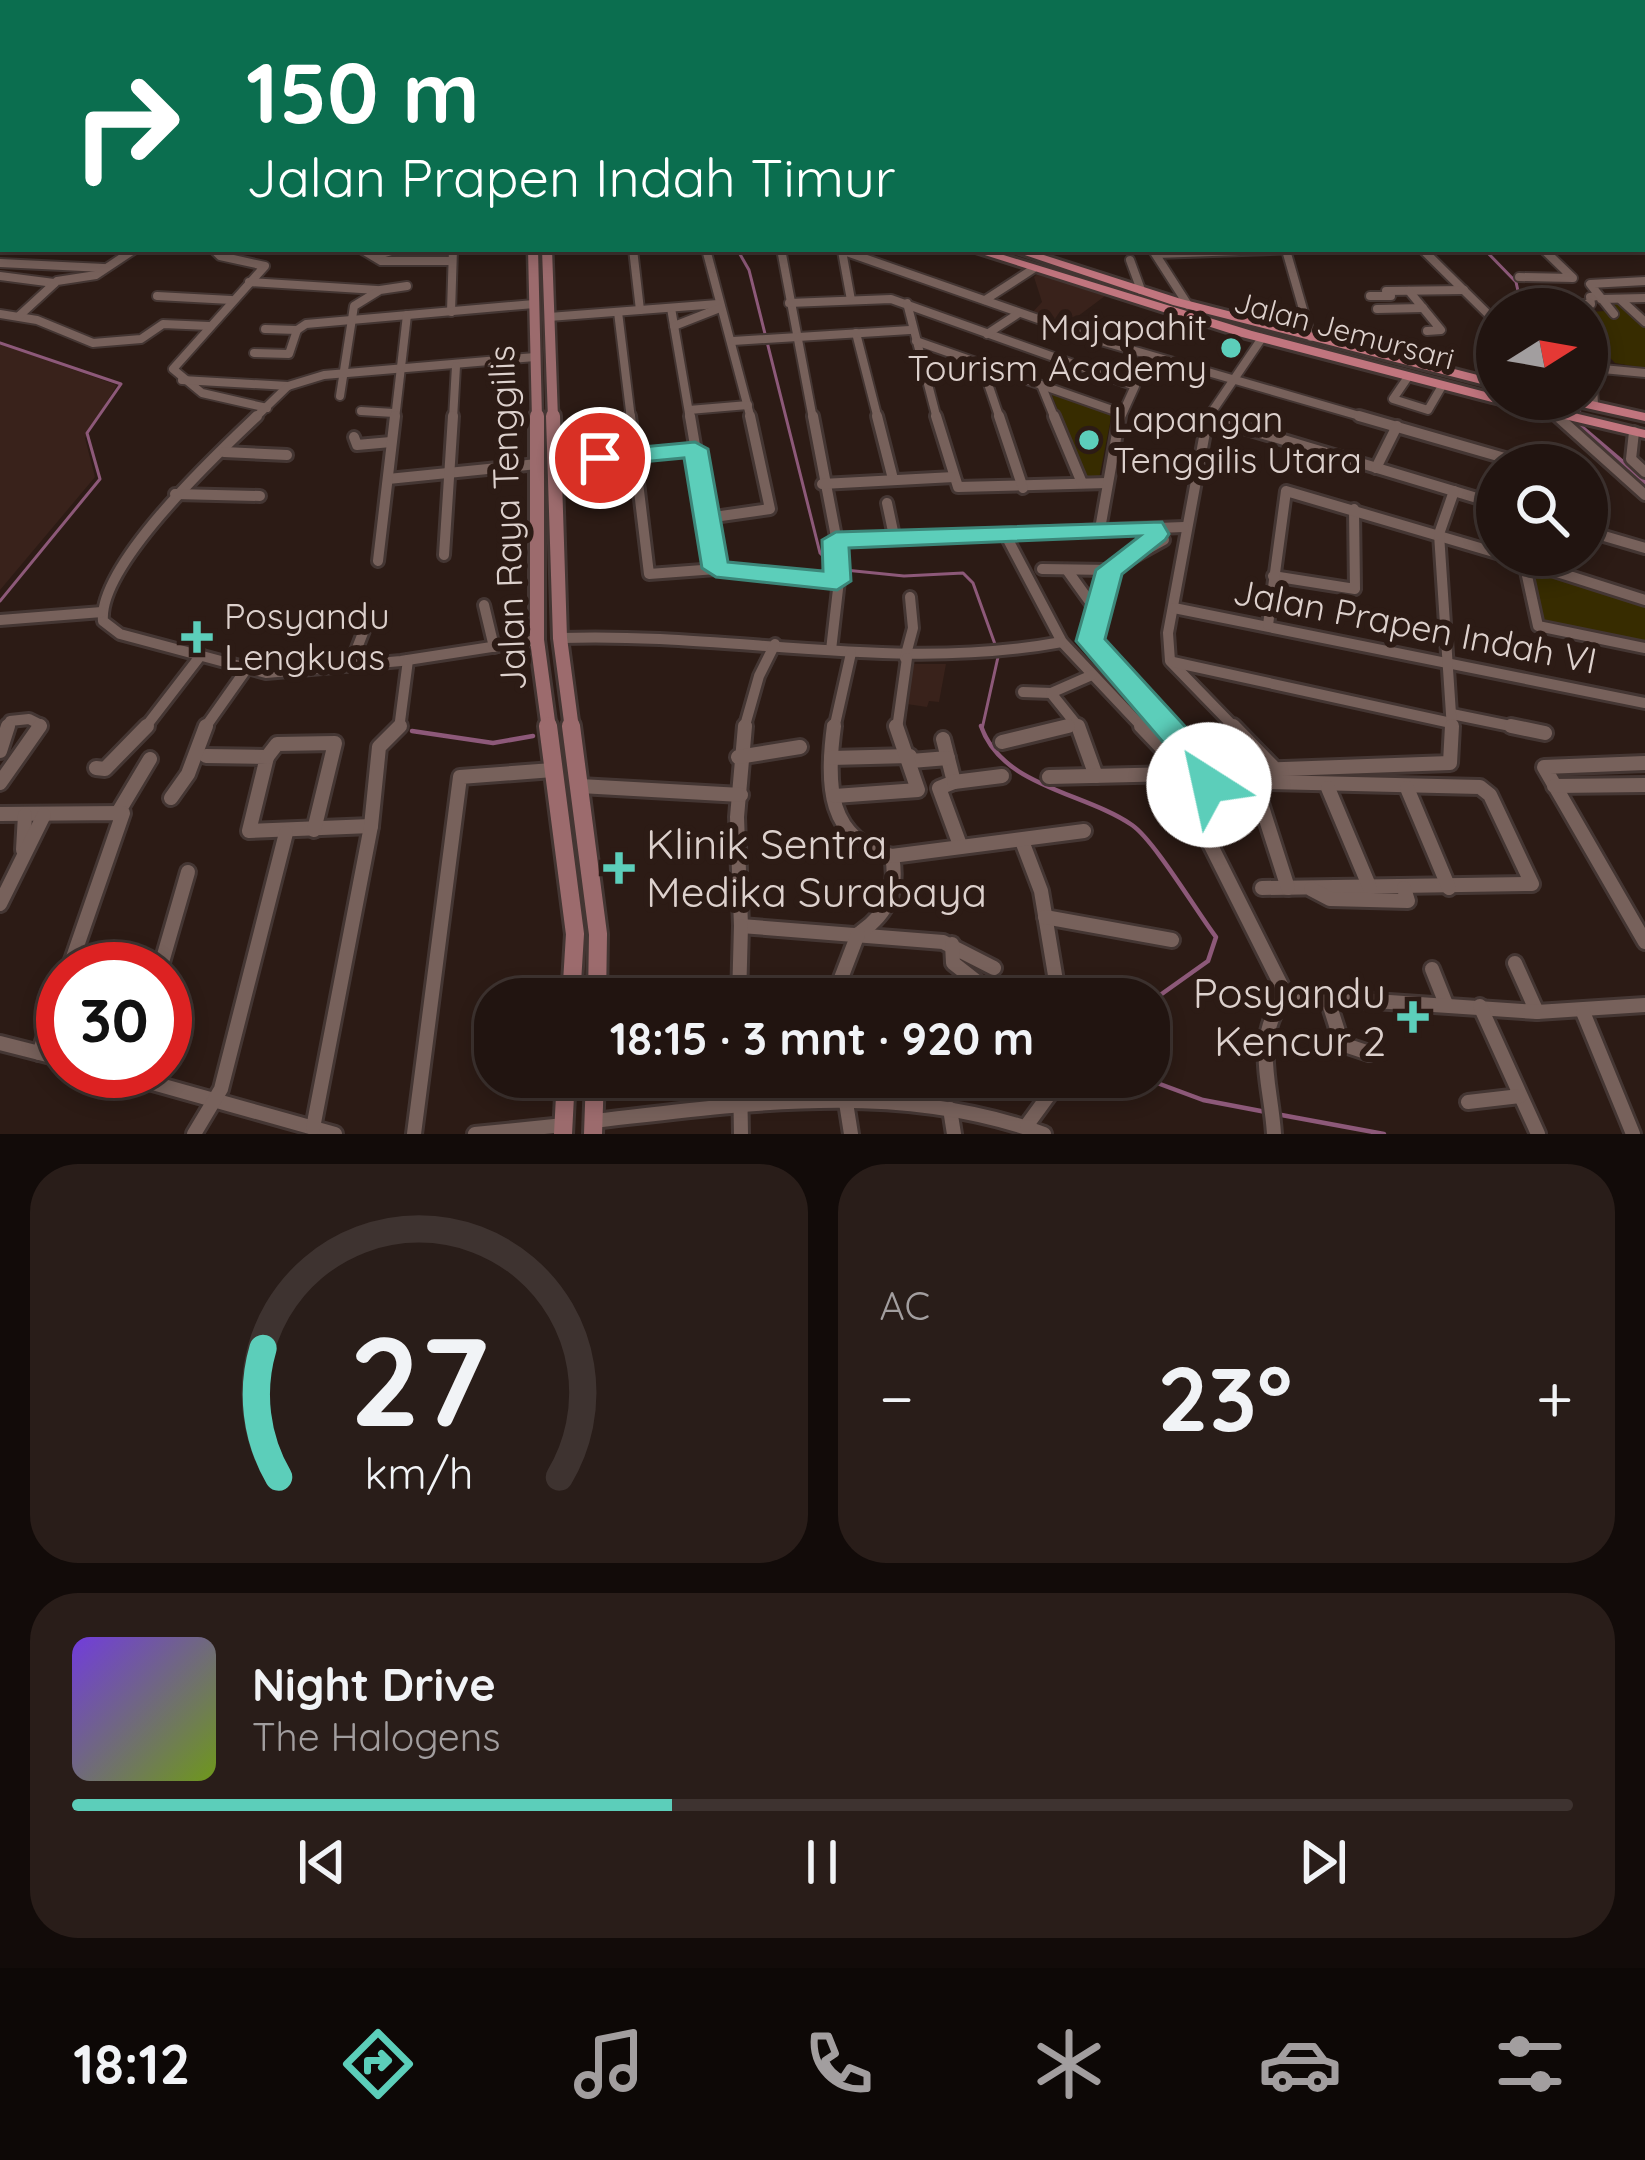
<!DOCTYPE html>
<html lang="id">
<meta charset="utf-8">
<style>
:root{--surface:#211410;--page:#291d19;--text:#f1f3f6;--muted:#a29e9f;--line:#3e3330;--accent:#5cceba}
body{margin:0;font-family:Quicksand,sans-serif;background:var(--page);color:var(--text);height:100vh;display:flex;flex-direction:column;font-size:45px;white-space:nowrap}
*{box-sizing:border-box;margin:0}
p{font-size:39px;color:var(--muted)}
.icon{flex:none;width:66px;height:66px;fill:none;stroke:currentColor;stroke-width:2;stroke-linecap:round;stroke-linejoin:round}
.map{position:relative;height:1134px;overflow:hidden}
.details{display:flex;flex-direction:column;gap:30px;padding:30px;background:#120b09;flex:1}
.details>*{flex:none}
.guide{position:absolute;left:0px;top:0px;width:1647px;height:252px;box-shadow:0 6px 18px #0003,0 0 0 3px var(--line);background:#0b6e4f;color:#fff;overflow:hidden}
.needle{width:78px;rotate:79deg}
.tools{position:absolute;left:1476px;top:288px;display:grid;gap:24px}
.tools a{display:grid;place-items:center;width:132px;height:132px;border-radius:50%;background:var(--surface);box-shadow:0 6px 18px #0003,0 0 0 3px var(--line);font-size:60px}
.speed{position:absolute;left:36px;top:942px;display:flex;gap:24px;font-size:60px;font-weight:700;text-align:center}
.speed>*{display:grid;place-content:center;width:156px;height:156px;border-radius:50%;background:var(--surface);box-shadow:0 6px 18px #0003,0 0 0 3px var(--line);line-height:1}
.speed .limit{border:18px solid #d22;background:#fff;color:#111}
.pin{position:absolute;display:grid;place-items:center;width:102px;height:102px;color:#fff;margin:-51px;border:6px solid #fff;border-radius:50%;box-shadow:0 3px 12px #0007}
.me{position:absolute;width:132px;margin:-66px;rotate:325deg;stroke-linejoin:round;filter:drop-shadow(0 0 9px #0008)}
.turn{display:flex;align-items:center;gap:42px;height:252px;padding:0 48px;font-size:54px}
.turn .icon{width:156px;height:156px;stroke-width:2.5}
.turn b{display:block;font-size:84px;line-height:102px}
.big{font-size:90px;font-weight:700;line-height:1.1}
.details .card{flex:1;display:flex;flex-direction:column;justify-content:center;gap:18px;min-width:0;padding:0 42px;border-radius:48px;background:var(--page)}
.details .dial{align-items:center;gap:0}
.dial svg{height:312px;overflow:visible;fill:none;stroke:var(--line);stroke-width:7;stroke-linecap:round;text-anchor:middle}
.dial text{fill:var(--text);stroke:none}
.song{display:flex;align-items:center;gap:36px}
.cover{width:144px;height:144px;border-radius:18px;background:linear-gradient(135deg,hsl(260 70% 55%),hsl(80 70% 35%))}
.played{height:12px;border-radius:6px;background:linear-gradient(90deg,var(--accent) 40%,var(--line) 40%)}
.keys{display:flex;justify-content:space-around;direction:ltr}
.heat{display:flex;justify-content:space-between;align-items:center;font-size:66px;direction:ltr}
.details .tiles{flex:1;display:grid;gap:30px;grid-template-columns:1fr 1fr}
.card:last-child{grid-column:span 2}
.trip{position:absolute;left:474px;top:978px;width:696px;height:120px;border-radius:48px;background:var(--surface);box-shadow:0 6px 18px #0003,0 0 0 3px var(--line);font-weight:700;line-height:120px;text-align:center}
.menu{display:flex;height:192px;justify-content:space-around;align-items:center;background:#0d0806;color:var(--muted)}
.menu .icon{width:84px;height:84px}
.menu .active{color:var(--accent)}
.menu b{font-size:54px;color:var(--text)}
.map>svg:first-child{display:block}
.built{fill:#39221b}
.green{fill:#372c00}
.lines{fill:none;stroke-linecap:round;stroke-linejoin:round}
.stream-far1{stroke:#8d5979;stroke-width:3}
.stream{stroke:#8d5979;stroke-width:4.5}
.canal{stroke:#8d5979;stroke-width:9}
.street-far3-casing{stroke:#443633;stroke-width:9}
.street-far2-casing{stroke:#443633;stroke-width:12}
.street-far1-casing{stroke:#443633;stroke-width:16}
.street-casing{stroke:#443633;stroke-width:20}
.secondary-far3-casing{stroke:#443633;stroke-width:10}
.secondary-far2-casing{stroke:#443633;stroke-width:15}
.secondary-far1-casing{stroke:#443633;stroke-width:20}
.secondary-casing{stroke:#443633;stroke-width:24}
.primary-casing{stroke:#443633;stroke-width:6}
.street-far3{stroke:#77615b;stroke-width:6}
.street-far2{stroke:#77615b;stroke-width:8}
.street-far1{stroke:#77615b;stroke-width:10}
.street{stroke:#77615b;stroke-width:14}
.secondary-far3{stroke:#9c6b6d;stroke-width:8}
.secondary-far2{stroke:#9c6b6d;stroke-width:10}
.secondary-far1{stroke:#9c6b6d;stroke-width:14}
.secondary{stroke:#9c6b6d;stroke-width:18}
.primary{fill:#c1757e;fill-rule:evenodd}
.route{fill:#5cceba;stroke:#3c8679;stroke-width:3}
.poi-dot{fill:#5cceba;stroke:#2c1b15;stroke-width:4.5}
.labels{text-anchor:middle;stroke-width:12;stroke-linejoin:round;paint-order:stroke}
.far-street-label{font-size:30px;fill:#ddd1cd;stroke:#2c1b15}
.poi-label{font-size:36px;fill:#ddd1cd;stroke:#2c1b15;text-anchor:start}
.street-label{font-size:36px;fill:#ddd1cd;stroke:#2c1b15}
.near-poi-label{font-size:42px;fill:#ddd1cd;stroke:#2c1b15;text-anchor:start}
</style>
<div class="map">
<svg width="1645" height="1134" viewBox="0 0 1645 1134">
<rect width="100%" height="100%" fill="#2c1b15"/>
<g class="built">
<polygon points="1037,274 1105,296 1066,325 1032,313 1042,302 1034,277"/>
<polygon points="0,344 117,385 85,438 95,477 0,590"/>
<polygon points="908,664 946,664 939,702 929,701 927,707 900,703"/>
</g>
<g class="green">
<polygon points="1604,299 1620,299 1645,327 1645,368 1615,363 1601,348 1587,348 1587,312 1606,311"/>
<polygon points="1051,393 1112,413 1099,479 1086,479"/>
<polygon points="1531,567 1645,602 1645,645 1541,624"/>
</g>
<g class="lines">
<g class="stream-far1">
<polyline points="737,249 749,270 820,553 836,569"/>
<polyline points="1484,249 1516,282 1522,309"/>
<polyline points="1587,341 1606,357 1587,363"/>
<polyline points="0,343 121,384 87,433 100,479 0,601"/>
<polyline points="1579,428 1580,399"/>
<polyline points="845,570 904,576 963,573 973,583 996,647"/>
<polyline points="982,729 998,657"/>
</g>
<g class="stream">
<path d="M 981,726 C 1002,787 1084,792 1132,825 C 1154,840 1197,912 1216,937 L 1208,961 L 1149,1003"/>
<polyline points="412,731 493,743 533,736"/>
<polyline points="1141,1077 1203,1100 1266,1112"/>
<polyline points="1276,1114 1384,1134"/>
</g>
<polyline class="canal" points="1579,428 1645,484"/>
<g class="street-far3-casing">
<g id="street-far3">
<polyline points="347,0 352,3"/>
<polyline points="495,0 501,3"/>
<polyline points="744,0 750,3"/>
<polyline points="799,0 805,3"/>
<polyline points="849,0 856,3"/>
<polyline points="1458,0 1462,3"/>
<polyline points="1490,0 1494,3"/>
<polyline points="1524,0 1528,3"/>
<polyline points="1565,0 1569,3"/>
<polyline points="1619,2 1645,1"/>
<polyline points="121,3 226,0"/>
<polyline points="1287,3 1362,2"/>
</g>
</g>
<g class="street-far2-casing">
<g id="street-far2">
<polyline points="213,249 220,256 265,266 173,369 202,393 267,408"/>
<polyline points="361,249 381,261 452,261"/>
<polyline points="633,249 640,310"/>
<polyline points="706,249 751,419"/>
<polyline points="781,249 813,419"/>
<polyline points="838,249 1101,341 1370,419"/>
<polyline points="1422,249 1497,323"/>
<polyline points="1286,250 1311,337"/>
<polyline points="842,251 851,300"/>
<polyline points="1154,252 1188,305"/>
<polyline points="1156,254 1297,249"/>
<polyline points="375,256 398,249"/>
<polyline points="1130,260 1141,290"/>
<polyline points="0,263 104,268"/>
<polyline points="0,276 54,283"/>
<polyline points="1519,277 1573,278 1543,249"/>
<polyline points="249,282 377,290"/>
<polyline points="1386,291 1464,290"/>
<polyline points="1409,291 1441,330 1427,331"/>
<polyline points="157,296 231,300"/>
<polyline points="1370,296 1391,296"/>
<polyline points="1601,299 1645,298"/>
<polyline points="985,300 1033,269"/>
<polyline points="1621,300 1645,322"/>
<polyline points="789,303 891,299 1135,386 1120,419"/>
<polyline points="907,303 937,419"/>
<polyline points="1566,304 1591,304 1590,297 1598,296"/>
<polyline points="671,308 690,419"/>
<polyline points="1377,309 1423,308"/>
<polyline points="451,312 453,249"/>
<polyline points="618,312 631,419"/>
<polyline points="0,314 37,320 93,343 141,339 163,324 209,326"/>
<polyline points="1614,314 1590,284 1645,281"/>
<polyline points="19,316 57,281 96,275 135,249"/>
<polyline points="549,317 718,304"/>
<polyline points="674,326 720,308"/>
<polyline points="265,329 297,330"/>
<polyline points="856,333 878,419"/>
<polyline points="987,334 1019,313"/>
<polyline points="733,341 910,330"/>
<polyline points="916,341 1121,413"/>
<polyline points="254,353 289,354 297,330 306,324 534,304"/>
<polyline points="982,366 1000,419"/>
<polyline points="1408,377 1393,399 1428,410 1442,386"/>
<polyline points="182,380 288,386"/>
<polyline points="1042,387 1055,419"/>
<polyline points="340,396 354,306 380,290 407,286"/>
<polyline points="1594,405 1592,368 1645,373"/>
<polyline points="689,410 748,405"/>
<polyline points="361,411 394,413"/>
<polyline points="1554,413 1560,419"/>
<polyline points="1207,417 1213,419"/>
<polyline points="254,419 288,386 324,375 535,357"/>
<polyline points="395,419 407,315"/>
<polyline points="453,419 456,366"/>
<polyline points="1207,419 1262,338"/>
</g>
</g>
<g class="street-far1-casing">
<g id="street-far1">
<path d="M 257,416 C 218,453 98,565 103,621 L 120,634 L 266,673 L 401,661 L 537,640"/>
<polyline points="630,416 649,574 716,569 837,581"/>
<polyline points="690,416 716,569"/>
<polyline points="813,416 841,563 831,650"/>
<polyline points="877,416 893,479"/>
<polyline points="936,416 958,487 1107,483"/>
<polyline points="999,416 1023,488"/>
<polyline points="1054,416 1082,483"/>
<polyline points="1208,416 1168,633 1170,661 1236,729"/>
<polyline points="1359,416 1529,465"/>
<polyline points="1557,416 1645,495"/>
<polyline points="1207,417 1497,504"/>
<polyline points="1634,432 1631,459 1645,472"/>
<polyline points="354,437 357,445 391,442"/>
<polyline points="224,452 287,455"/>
<polyline points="556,463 695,449"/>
<polyline points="1376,468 1397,426"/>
<polyline points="388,479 537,464"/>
<polyline points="822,484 954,477"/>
<polyline points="175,494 260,496"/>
<polyline points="887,503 894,536"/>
<polyline points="707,518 770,509 750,416"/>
<polyline points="1100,529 1120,416"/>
<polyline points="1587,531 1645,548"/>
<polyline points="1005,534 1062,642 1144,729"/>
<polyline points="835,540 1184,527"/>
<polyline points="1164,540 1110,570 1091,641 1169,729"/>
<polyline points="444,555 453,416"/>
<polyline points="1504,555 1645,600"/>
<polyline points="378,561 395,416"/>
<polyline points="1524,562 1538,626 1645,648"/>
<polyline points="1042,569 1110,570"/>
<polyline points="1067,570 1095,609"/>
<polyline points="1273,576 1355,589 1354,509"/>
<polyline points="484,605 494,647"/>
<polyline points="1174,608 1645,703"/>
<polyline points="0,620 102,612"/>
<polyline points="1268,625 1286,491 1497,553"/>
<path d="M 560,638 C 729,632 894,673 1062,642"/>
<polyline points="905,658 913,628 910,597"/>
<polyline points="1173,662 1451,723"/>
<polyline points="350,666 368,620"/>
<polyline points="1023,692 1051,693"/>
<polyline points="1452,714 1525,729"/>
<polyline points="7,729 10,721 29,719 41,725 38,729"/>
<polyline points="144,729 201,655"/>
<polyline points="204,729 245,671"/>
<polyline points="399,729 408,660"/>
<polyline points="744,729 759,676 775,644"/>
<polyline points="834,729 851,653"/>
<polyline points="897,729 907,658"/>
<polyline points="1055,729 1076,724"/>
<polyline points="1080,729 1051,693 1092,675"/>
<polyline points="1452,729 1439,534 1454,491"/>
</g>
</g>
<g class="street-casing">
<g id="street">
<polyline points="745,726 737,817 741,926 943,942 994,968"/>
<path d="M 834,726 C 826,784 827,840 892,856 C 898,889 889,912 861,932"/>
<polyline points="1078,726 1096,776"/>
<polyline points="1141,726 1162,748 1286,995"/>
<polyline points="1167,726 1203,767"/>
<polyline points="1233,726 1272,766"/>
<polyline points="1511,726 1545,733"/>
<polyline points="943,739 954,782 939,788 960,845"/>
<polyline points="1002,742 1068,726"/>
<polyline points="0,751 8,726"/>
<polyline points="206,756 267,757 249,831 371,826"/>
<polyline points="267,757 277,744 335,743 314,830"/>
<polyline points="738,757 800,747"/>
<polyline points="831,758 910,756"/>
<polyline points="911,761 948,758"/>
<circle cx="1216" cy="776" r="13"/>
<polyline points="1645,763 1544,767 1645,942"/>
<polyline points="96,768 105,769 147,726"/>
<polyline points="1228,771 1450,763 1452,726"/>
<polyline points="1049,777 1177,774"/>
<polyline points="1231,781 1480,787 1490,795 1532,884 1262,888"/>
<polyline points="954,782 1002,776"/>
<polyline points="0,783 40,726"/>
<polyline points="1255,785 1288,888"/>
<polyline points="580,786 741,795"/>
<polyline points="1554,786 1645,785"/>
<polyline points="1328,788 1370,888"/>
<polyline points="1407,788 1449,888"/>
<polyline points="835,796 918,790 896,726"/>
<polyline points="171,798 188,774 206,726"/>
<polyline points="119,811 150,759"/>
<polyline points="0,814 123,813 69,969"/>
<polyline points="1022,841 1041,891 1059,999"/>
<polyline points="23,850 25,815"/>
<polyline points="892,856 1084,831"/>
<polyline points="1311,889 1330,899 1408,901 1404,888"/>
<polyline points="0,904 44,815"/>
<polyline points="1045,917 1172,940"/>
<polyline points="952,944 953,963 976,981"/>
<polyline points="1515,963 1537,1012"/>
<polyline points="160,969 188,872"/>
<polyline points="1432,969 1446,1004"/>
<polyline points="1286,995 1537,1012 1645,1005"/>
<polyline points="1327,997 1342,1044 1369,1053"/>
<polyline points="739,999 741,926"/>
<polyline points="833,999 858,934"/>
<polyline points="1480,1006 1538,1134"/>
<polyline points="1583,1012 1633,1134"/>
<polyline points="0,1043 63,1059"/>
<polyline points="39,1053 63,986"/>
<polyline points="110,1071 335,1134"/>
<polyline points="740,1077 741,1134"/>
<polyline points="842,1077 851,1134"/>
<polyline points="1468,1102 1520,1096"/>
<polyline points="950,1109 954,1134"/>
<path d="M 593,1121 C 744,1104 898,1080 1044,1134"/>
<polyline points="1027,1125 1062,1077"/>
<polyline points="313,1128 371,826 379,747 400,726"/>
<polyline points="194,1134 221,1089 286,833"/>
<polyline points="414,1134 460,777 553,770"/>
<polyline points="475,1134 564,1125"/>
<path d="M 1274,1134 C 1271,1083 1251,1038 1286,995"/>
</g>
</g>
<g class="secondary-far3-casing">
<polyline id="secondary-far3" points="1616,0 1622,3"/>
</g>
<g class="secondary-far2-casing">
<g id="secondary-far2">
<polyline points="533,249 537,419"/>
<polyline points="547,249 553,419"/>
</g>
</g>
<g class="secondary-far1-casing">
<g id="secondary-far1">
<polyline points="537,416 537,640 549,729"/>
<polyline points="553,416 560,638 572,729"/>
</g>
</g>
<g class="secondary-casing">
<g id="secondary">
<polyline points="548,726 575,934 571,999"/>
<polyline points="571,726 598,934 597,999"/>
<polyline points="563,1134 566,1077"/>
<polyline points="593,1134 595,1077"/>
</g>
</g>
<g class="primary-casing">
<g id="primary">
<polygon points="404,0 415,0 418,3 407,3"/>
<polygon points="427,0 438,0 441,3 430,3"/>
<polygon points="681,0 691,0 694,3 684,3"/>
<polygon points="966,249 984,249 1252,331 1497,395 1497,399 1516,399 1645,430 1645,438 1492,402 1242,337"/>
<polygon points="1007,249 1025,249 1181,299 1497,380 1497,388 1173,305"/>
<polygon points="1557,399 1583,399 1645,413 1645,421 1559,402"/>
</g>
</g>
<use href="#street-far3" class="street-far3"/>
<use href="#street-far2" class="street-far2"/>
<use href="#street-far1" class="street-far1"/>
<use href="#street" class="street"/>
<use href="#secondary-far3" class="secondary-far3"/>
<use href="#secondary-far2" class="secondary-far2"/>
<use href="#secondary-far1" class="secondary-far1"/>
<use href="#secondary" class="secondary"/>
<use href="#primary" class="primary"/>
</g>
<polygon class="route" points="695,442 708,449 728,562 823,571 822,540 836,532 1162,522 1169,534 1165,540 1122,574 1105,639 1215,759 1225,785 1220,793 1197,793 1184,776 1187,770 1076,641 1096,570 1140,536 849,548 851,581 837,590 716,577 702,568 684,458 600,466 588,458 600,451"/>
<g class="poi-dot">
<circle cx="1231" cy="348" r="12"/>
<circle cx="1089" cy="440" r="12"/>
<path d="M191 619h12v12h12v12h-12v12h-12v-12h-12v-12h12z"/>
<path d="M613 850h12v12h12v12h-12v12h-12v-12h-12v-12h12z"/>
<path d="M1407 999h12v12h12v12h-12v12h-12v-12h-12v-12h12z"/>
</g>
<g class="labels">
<g class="far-street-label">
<text transform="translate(1344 331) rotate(15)" y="10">Jalan Jemursari</text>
</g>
<g class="poi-label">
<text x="1207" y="340" text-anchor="end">Majapahit<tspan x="1207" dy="41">Tourism Academy</tspan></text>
<text x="1113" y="432">Lapangan<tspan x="1113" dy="41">Tenggilis Utara</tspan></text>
<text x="224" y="629">Posyandu<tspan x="224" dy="41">Lengkuas</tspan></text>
</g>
<g class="street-label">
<text transform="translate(507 518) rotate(-92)" y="13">Jalan Raya Tenggilis</text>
<text transform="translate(1415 626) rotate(11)" y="13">Jalan Prapen Indah VI</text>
</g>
<g class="near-poi-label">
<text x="646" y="859">Klinik Sentra<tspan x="646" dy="48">Medika Surabaya</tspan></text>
<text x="1386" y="1008" text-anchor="end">Posyandu<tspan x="1386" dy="48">Kencur 2</tspan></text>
</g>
</g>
</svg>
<div class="tools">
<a><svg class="needle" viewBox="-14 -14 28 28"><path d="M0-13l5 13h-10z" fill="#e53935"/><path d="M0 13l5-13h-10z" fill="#a29e9f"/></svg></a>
<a><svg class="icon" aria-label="search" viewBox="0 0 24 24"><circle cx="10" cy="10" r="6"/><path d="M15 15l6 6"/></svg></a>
</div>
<div class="speed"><div class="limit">30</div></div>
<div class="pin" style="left:600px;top:458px;background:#d93025"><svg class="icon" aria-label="arrive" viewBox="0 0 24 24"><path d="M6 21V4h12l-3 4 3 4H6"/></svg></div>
<svg class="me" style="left:1209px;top:785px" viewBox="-20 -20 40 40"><circle r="19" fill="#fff"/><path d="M0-13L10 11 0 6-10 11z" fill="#5cceba"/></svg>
<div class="trip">18:15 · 3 mnt · 920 m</div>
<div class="guide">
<div class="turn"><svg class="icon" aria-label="right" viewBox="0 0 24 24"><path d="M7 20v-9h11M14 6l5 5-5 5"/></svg><div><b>150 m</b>Jalan Prapen Indah Timur</div></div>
</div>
</div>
<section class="details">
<div class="tiles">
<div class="card dial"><svg viewBox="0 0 100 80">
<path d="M14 69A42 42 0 1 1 86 69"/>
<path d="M14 69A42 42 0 0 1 10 36" stroke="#5cceba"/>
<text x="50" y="56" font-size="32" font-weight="700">27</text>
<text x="50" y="72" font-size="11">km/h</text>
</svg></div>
<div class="card"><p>AC</p>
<div class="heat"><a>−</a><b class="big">23°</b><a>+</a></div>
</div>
<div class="card">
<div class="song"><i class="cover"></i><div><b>Night Drive</b><p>The Halogens</p></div></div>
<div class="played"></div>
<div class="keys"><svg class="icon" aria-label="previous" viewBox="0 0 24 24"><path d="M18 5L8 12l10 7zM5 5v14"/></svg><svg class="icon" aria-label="pause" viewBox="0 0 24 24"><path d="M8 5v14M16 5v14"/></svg><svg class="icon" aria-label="next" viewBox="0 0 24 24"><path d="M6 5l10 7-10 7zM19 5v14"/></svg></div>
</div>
</div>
</section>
<nav class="menu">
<b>18:12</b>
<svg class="icon active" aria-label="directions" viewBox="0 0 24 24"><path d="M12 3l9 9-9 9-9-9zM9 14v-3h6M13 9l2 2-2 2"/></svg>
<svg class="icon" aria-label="music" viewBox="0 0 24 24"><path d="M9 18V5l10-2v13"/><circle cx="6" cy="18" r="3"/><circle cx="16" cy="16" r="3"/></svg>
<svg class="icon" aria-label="phone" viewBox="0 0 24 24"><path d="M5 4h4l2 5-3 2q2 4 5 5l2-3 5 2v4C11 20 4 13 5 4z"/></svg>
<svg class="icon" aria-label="climate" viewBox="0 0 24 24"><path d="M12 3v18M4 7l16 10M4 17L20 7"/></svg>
<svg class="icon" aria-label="car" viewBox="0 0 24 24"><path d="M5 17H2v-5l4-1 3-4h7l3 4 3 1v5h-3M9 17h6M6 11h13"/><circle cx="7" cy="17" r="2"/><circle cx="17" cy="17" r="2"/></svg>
<svg class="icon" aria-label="filters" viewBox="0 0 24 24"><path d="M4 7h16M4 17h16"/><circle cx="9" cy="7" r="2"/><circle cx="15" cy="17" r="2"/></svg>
</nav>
